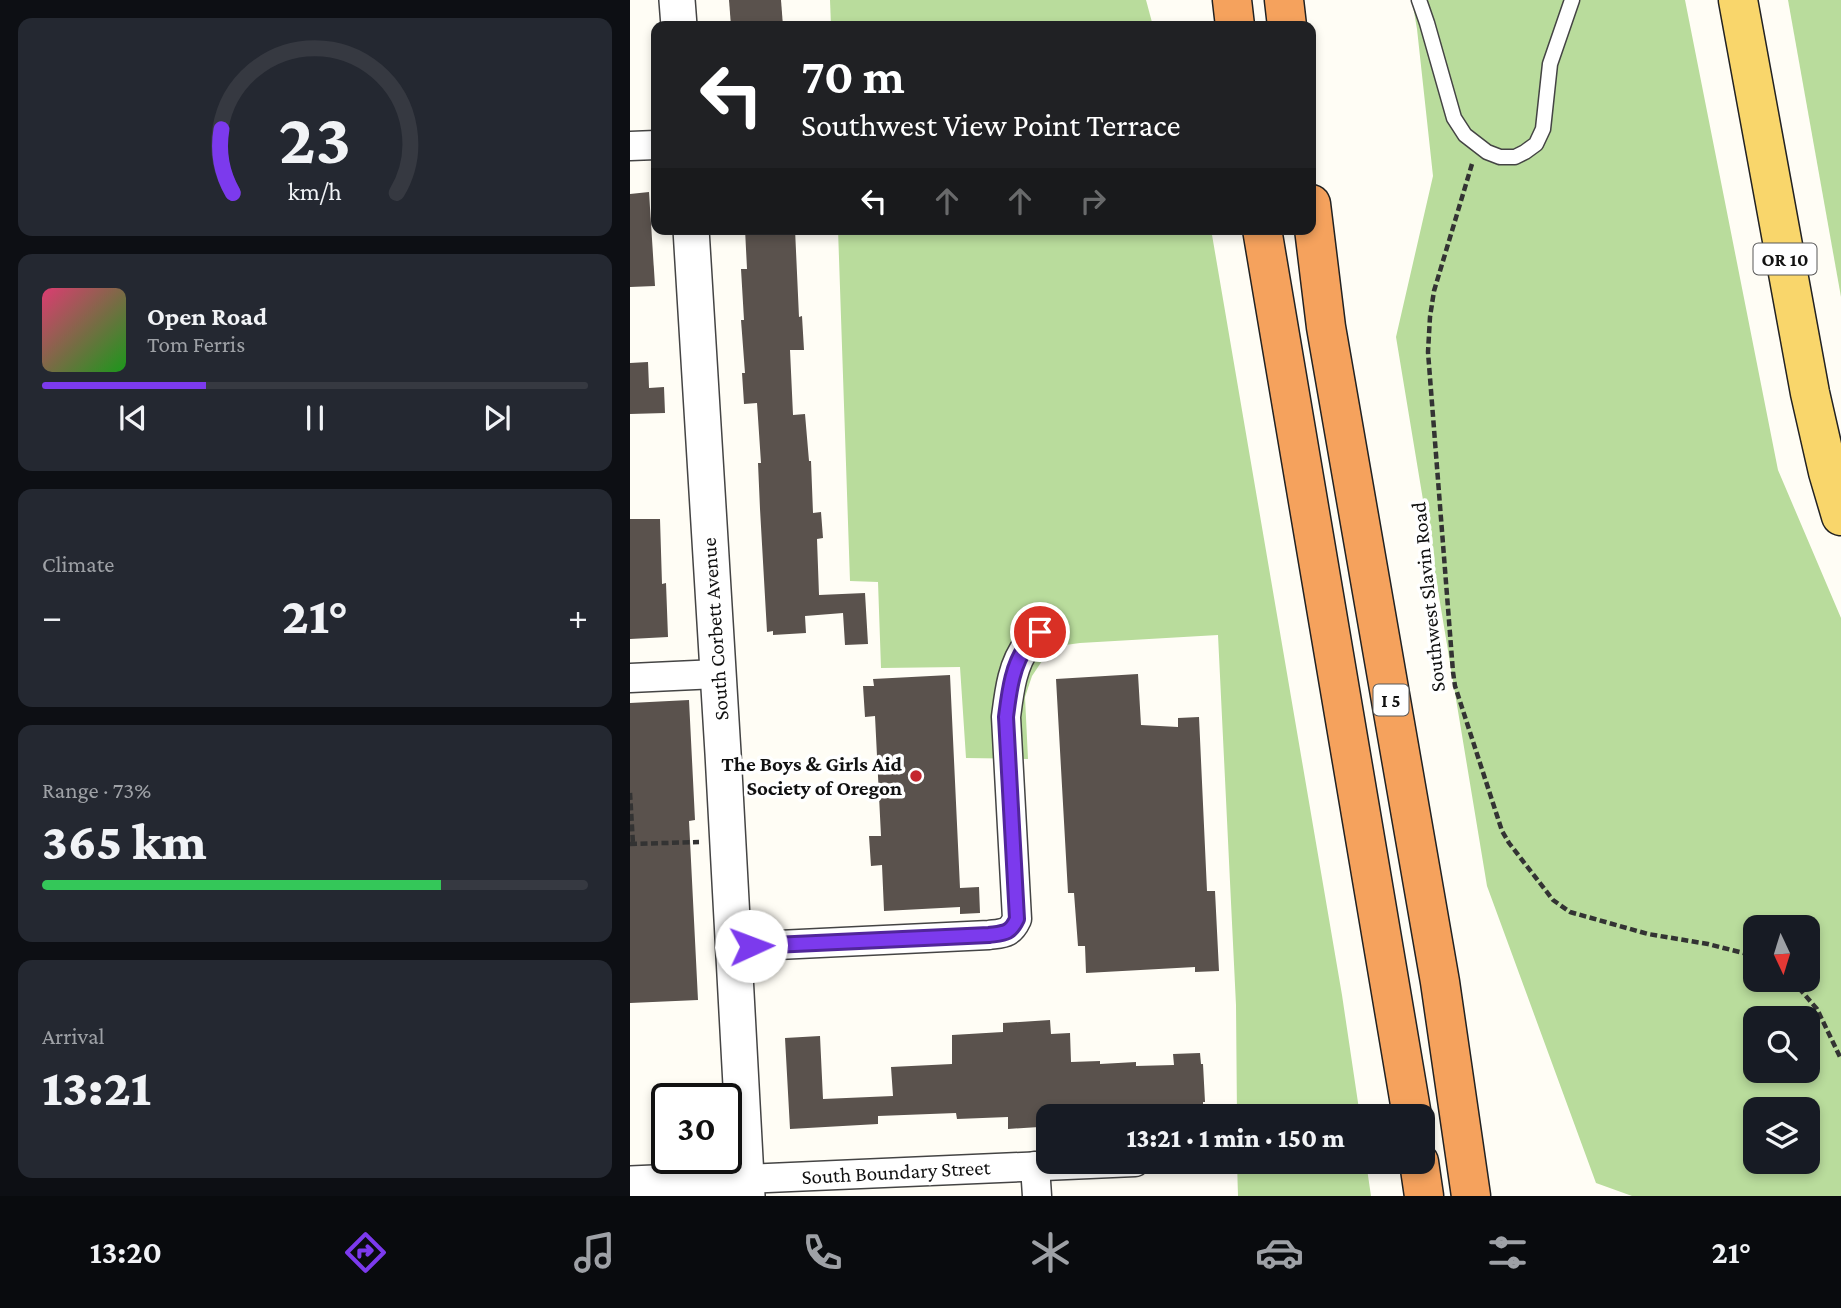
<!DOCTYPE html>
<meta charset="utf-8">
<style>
:root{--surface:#171b24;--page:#242831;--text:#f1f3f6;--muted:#9ea1a6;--line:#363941;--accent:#7c3aed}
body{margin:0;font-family:"Crimson Pro",serif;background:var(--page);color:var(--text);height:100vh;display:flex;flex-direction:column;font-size:26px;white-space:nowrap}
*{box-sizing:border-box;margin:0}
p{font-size:23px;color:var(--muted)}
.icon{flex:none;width:38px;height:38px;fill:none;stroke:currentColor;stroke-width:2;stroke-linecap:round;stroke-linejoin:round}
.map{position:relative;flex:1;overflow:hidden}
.panel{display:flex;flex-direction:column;gap:18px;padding:18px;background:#0d0f14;width:630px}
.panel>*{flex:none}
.top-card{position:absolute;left:21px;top:21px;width:665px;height:214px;border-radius:14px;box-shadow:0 4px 10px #0003;background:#202124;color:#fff;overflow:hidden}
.needle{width:46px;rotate:176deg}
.controls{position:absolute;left:1113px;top:915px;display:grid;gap:14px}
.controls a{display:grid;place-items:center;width:77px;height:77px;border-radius:14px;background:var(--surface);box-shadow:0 4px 10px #0003;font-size:35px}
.speed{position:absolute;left:21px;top:1083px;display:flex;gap:14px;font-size:35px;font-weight:700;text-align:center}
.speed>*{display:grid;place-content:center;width:91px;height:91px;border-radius:50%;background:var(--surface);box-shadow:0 4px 10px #0003;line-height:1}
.speed .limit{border:4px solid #111;border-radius:10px;background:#fff;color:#111}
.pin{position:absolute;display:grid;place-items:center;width:60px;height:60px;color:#fff;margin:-30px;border:4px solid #fff;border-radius:50%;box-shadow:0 2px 7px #0007}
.me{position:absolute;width:77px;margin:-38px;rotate:88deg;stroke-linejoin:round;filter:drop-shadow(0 0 5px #0008)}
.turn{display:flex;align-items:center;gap:24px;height:147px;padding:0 35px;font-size:32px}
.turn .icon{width:91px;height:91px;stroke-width:2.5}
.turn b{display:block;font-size:49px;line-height:60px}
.lanes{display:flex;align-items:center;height:66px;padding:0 35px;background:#0003;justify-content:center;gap:35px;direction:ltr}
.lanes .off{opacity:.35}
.big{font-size:52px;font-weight:800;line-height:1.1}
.panel .card{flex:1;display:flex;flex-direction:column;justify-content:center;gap:10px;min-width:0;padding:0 24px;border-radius:14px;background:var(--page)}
.panel .dial{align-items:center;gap:0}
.dial svg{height:182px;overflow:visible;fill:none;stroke:var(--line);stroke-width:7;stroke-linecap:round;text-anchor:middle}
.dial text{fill:var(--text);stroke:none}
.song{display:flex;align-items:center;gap:21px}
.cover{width:84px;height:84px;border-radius:10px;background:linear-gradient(135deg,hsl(340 70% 55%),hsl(120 70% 35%))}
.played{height:7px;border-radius:4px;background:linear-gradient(90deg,var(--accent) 30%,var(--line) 30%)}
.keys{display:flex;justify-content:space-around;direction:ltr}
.heat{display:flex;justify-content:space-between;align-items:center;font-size:38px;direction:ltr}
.charge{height:10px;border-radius:5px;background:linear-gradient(90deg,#34c759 73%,var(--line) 0)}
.trip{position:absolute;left:406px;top:1104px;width:399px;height:70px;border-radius:14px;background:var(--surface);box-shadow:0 4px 10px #0003;font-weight:800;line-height:70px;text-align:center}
.dock{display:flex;height:112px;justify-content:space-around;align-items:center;background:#090b0e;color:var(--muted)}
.dock .icon{width:49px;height:49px}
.dock .on{color:var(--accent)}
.dock b{font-size:32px;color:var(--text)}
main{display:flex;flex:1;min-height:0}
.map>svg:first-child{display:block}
.forest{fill:#b9dc9c;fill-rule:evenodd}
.building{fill:#5a524d}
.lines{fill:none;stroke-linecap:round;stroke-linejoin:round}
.service-casing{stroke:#444;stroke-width:17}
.minor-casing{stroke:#444;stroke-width:31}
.tertiary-casing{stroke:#444;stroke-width:38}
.primary-casing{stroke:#222;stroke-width:41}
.motorway-casing{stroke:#222;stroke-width:41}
.path{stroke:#333;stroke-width:4.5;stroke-dasharray:7 3.5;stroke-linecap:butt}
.service{stroke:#fff;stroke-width:14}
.minor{stroke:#fff;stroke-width:28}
.tertiary{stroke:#fff;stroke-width:35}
.primary{stroke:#f9d66b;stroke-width:38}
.motorway{stroke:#f5a25d;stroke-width:38}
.route-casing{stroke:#51269a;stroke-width:18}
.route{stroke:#7c3aed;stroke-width:12}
.poi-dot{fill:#c4262e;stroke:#fff;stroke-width:2.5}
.labels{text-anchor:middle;stroke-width:7;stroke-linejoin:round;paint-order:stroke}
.shield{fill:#fff;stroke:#585858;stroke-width:2}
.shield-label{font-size:19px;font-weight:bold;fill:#111}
.street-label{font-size:21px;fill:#111;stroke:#fff}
.poi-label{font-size:21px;font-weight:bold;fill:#111;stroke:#fff;text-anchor:end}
</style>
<main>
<section class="panel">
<div class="card dial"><svg viewBox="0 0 100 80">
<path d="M14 69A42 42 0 1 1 86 69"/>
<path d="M14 69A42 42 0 0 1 9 41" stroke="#7c3aed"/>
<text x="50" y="56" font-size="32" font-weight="700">23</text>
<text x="50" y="72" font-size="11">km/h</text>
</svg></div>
<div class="card">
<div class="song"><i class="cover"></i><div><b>Open Road</b><p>Tom Ferris</p></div></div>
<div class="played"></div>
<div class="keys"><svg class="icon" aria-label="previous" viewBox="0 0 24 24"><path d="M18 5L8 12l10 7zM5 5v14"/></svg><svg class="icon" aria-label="pause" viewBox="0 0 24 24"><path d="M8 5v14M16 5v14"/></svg><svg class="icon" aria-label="next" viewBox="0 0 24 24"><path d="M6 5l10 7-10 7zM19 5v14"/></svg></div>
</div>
<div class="card"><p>Climate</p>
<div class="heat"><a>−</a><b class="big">21°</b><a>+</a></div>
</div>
<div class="card"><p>Range · 73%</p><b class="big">365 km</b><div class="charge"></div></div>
<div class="card"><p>Arrival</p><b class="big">13:21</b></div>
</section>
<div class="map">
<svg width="1211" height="1196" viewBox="0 0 1211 1196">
<rect width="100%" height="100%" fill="#fffdf5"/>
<g class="forest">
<polygon points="200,0 516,0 523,26 201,26"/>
<path d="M 782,0 L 1055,0 L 1148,470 L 1211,618 L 1211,1196 L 1002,1196 L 966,1183 L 857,886 L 766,337 L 803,176 L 787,29 ZM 1125,928 L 1178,928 L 1178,980 L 1125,980 ZM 1125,1018 L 1178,1018 L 1178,1071 L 1125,1071 ZM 1125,1110 L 1178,1110 L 1178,1162 L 1125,1162 Z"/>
<polygon points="1158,0 1211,0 1211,297"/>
<polygon points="208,229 581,229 712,995 730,1116 607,1116 606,1005 588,635 450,643 428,646 414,658 402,676 395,697 398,759 336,758 330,667 251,668 248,582 220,581"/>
<polygon points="607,1162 736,1162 741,1196 608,1196"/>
</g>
<g class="building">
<polygon points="99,0 151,0 153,26 101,26"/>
<polygon points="19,192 25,286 0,287 0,194"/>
<polygon points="115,229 165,229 169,317 172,316 174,350 160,350 163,415 175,414 179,461 181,461 183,513 191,512 193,538 187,539 189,595 235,593 238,644 215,645 213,613 175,616 176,633 143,635 143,631 137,632 130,509 128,463 131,463 127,403 114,404 112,373 115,373 111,320 114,320 111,269 117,269"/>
<polygon points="18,362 19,388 34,387 35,413 0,414 0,363"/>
<polygon points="0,519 30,519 32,584 36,583 38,637 0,639"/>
<polygon points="508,674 511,725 548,727 548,718 569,717 577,891 585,891 589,971 565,972 565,967 456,973 455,946 448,946 444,893 438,893 426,679"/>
<polygon points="320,675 330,888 349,887 350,913 330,914 330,907 254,911 252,865 241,866 239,836 251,836 245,716 235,717 233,686 244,686 243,679"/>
<polygon points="59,700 65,820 59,821 68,1000 0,1003 0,703"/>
<polygon points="420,1020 421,1034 440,1033 441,1062 470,1061 470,1064 506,1062 506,1066 544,1065 543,1054 570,1053 571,1064 573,1064 575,1102 573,1102 573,1110 463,1116 408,1116 409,1127 378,1129 378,1117 327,1119 326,1113 248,1116 248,1124 160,1129 155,1038 190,1036 193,1099 263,1096 261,1067 322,1064 322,1035 373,1032 373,1023"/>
</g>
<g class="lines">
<g class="service-casing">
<polyline id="service" points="789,0 797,23 824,118 835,135 857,152 870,157 885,157 895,152 906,144 913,129 920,64 942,0"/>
</g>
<g class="minor-casing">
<g id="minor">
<polyline points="0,146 26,145"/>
<polyline points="0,678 87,674"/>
<path d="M 104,947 L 359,935 C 374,933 380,934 387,919 L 376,717 C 379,693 382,664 398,644 C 401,640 406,636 410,632"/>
<polyline points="405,1166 407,1196"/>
<polyline points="116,1179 505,1162"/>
</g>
</g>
<g class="tertiary-casing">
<g id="tertiary">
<polyline points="47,0 49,26"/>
<polyline points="61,229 93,753 117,1196"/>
<polyline points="0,1184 116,1179"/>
</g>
</g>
<g class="primary-casing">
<polyline id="primary" points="1108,0 1180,393 1198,472 1211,516"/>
</g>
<g class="motorway-casing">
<g id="motorway">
<polyline points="602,0 605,26"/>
<polyline points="654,0 657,26"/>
<polyline points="681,204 696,327 810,982 841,1196"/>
<polyline points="632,229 782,1116"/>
<polyline points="789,1162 794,1196"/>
</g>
</g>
<g class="path">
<polyline points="842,164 804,291 800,317 798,352 823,672 825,686 872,831 879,843 923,900 940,912 1018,934 1078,944 1125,956"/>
<polyline points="0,793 3,844"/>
<polyline points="0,844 69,842"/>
<polyline points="1162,980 1187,1009 1211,1059"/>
</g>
<use href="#service" class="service"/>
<use href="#minor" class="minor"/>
<use href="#tertiary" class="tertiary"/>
<use href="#primary" class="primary"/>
<use href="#motorway" class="motorway"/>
</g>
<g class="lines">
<g class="route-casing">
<path id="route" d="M 121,946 L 359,935 C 374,933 380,934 387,919 L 376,717 C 379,693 382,664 398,644 C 401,640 406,636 410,632"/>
</g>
<use href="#route" class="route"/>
</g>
<circle class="poi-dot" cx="286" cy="776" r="7"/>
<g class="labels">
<g class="shield">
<rect x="1123.5" y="243.5" width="63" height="31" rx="5"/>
<rect x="743.5" y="684.5" width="35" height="31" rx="5"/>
</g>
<g class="shield-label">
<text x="1155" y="266">OR 10</text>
<text x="761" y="707">I 5</text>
</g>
<g class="street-label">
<text transform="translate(798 597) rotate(-96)" y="7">Southwest Slavin Road</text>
<text transform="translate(85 629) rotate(-94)" y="7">South Corbett Avenue</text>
<text transform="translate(266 1172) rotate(-3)" y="7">South Boundary Street</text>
</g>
<g class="poi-label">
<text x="272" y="771">The Boys &amp; Girls Aid<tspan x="272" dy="24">Society of Oregon</tspan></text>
</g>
</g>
</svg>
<div class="controls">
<a><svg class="needle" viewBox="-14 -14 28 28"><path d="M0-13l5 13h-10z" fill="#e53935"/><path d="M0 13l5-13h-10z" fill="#9ea1a6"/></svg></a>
<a><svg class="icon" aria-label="search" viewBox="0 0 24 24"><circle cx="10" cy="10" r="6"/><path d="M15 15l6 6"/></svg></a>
<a><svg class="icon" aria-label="layers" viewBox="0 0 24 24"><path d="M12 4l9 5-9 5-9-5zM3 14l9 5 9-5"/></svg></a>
</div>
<div class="speed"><div class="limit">30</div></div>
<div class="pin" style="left:410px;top:632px;background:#d93025"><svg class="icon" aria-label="arrive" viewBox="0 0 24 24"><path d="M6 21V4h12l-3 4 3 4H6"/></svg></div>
<svg class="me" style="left:121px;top:946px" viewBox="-20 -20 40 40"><circle r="19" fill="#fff"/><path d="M0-13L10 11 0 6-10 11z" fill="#7c3aed"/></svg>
<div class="trip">13:21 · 1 min · 150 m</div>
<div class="top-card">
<div class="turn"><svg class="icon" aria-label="left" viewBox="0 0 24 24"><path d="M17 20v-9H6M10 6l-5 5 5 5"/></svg><div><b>70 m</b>Southwest View Point Terrace</div></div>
<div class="lanes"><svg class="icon" aria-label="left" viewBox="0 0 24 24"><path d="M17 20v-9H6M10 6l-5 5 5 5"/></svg><svg class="icon off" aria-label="ahead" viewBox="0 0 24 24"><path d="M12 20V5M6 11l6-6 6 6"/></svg><svg class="icon off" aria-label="ahead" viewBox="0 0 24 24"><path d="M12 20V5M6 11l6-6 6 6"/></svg><svg class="icon off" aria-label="right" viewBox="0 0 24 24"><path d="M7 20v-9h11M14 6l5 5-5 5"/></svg></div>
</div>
</div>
</main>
<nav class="dock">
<b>13:20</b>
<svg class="icon on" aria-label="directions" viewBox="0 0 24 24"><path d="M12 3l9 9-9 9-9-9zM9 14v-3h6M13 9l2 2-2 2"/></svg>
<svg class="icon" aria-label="music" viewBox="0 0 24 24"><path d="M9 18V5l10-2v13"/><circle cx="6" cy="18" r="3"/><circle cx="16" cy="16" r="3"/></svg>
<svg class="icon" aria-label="phone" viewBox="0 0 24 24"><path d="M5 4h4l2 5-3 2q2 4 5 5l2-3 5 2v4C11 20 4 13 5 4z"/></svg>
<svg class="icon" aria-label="climate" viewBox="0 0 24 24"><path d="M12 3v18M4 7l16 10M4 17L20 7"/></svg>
<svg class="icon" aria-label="car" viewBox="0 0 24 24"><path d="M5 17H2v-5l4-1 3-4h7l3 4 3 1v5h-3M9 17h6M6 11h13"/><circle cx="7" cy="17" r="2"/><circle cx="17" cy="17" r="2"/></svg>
<svg class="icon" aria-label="filters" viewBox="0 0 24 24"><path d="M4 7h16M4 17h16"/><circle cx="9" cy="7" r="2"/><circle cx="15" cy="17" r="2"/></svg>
<b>21°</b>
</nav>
